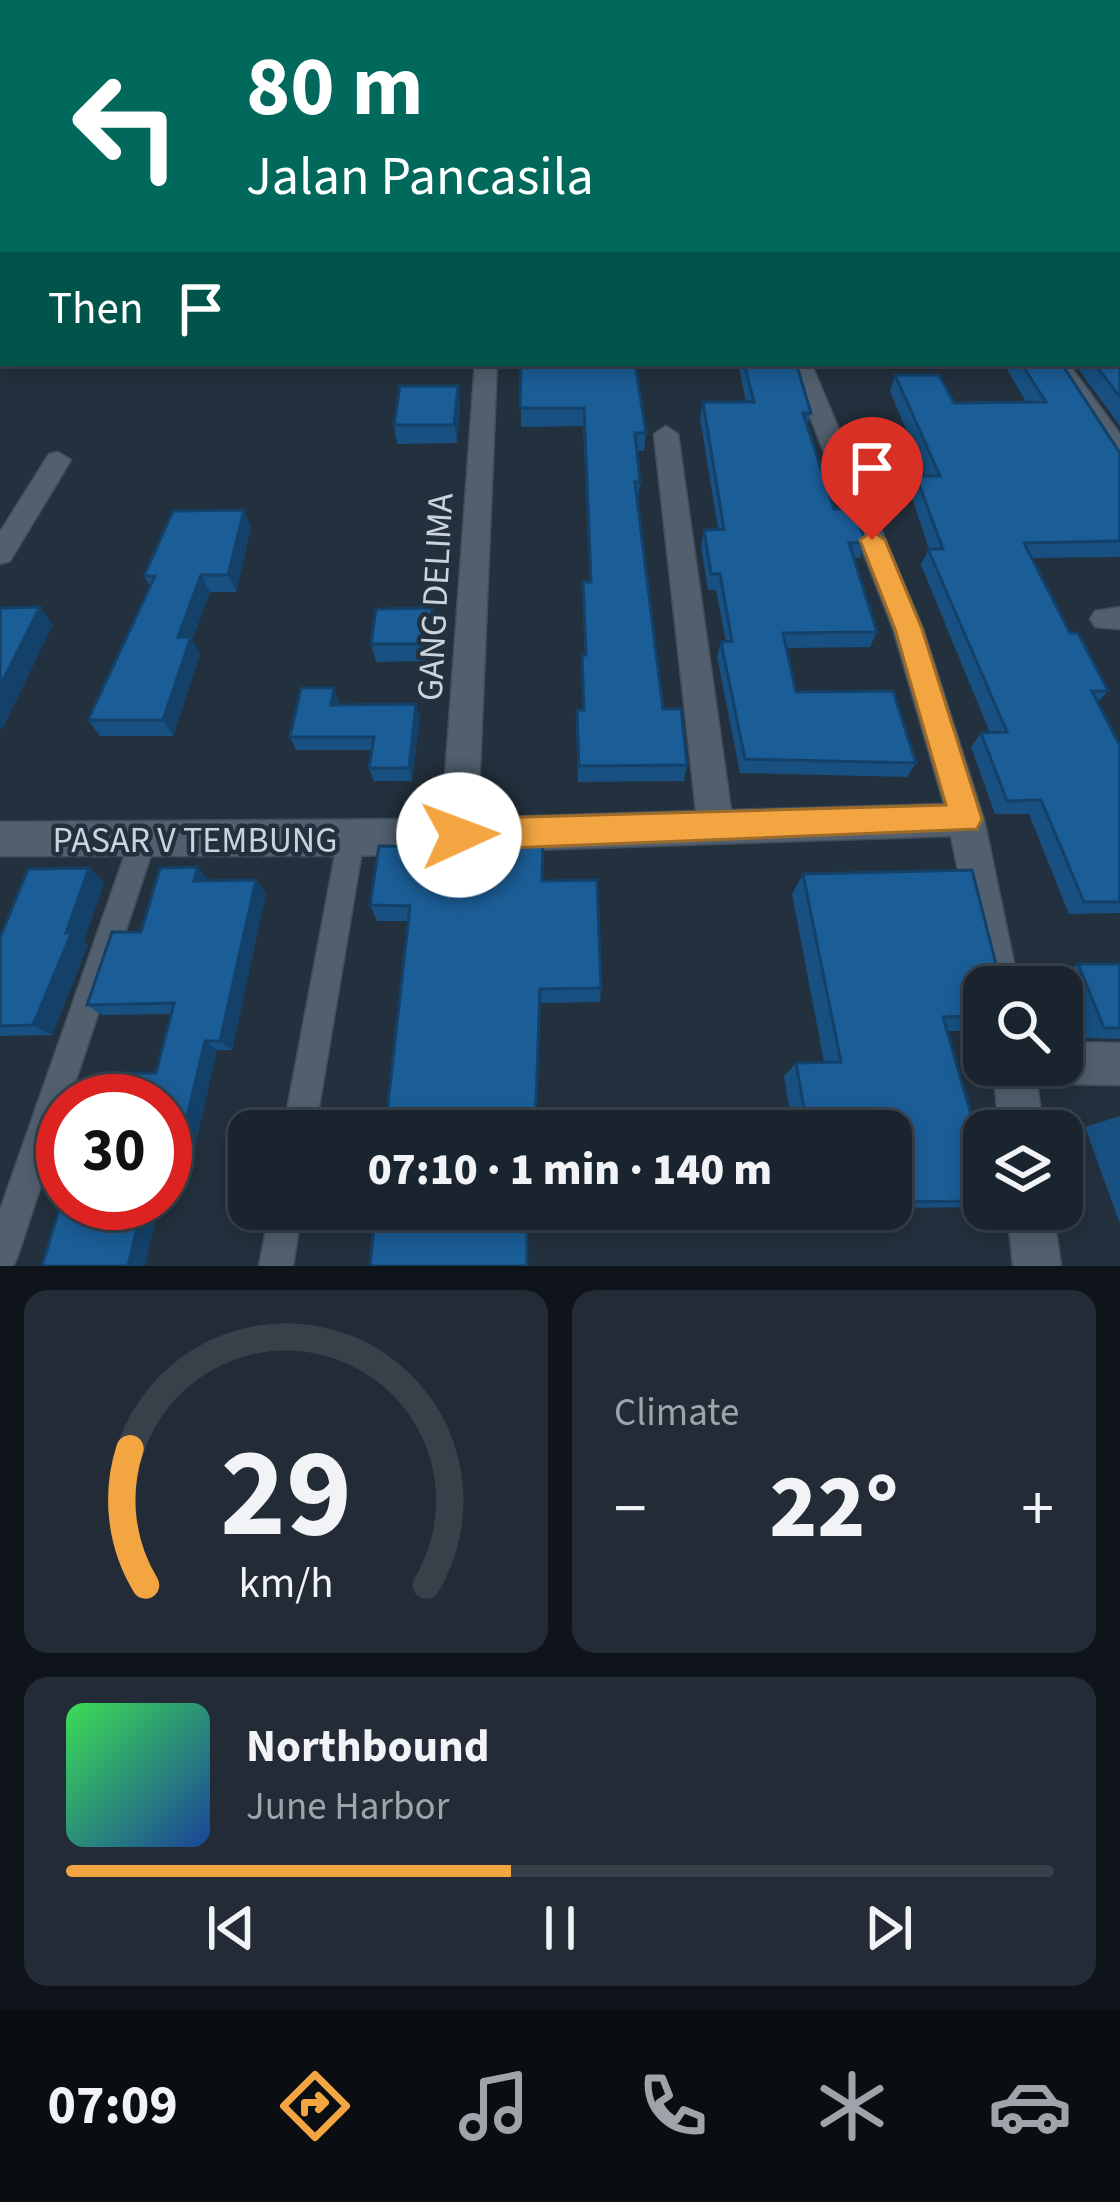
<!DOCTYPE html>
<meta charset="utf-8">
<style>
:root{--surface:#1a242e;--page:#232c36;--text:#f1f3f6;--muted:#9fa4aa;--line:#38414a;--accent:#f2a541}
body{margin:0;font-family:"Source Sans 3",sans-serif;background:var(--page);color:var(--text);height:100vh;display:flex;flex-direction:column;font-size:45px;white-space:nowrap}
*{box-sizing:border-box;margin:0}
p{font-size:39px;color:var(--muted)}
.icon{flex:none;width:66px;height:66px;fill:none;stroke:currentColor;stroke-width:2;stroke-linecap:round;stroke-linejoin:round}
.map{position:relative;height:1266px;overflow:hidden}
.panel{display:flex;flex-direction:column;gap:24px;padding:24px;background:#0e1419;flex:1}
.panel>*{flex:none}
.banner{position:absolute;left:0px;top:0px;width:1122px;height:366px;box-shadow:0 6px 18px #0003,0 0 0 3px var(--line);background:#00695c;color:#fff;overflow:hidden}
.tools{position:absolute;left:963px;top:966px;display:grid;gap:24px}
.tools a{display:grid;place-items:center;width:120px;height:120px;border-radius:24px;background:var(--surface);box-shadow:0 6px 18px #0003,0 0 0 3px var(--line);font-size:60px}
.speed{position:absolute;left:36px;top:1074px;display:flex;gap:24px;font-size:60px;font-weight:700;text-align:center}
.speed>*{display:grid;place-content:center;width:156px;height:156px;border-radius:50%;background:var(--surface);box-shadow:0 6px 18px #0003,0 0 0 3px var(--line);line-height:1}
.speed .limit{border:18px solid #d22;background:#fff;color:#111}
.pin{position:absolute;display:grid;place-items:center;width:102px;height:102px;color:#fff;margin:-123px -51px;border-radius:50% 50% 50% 0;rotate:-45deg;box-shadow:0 0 12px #0007}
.pin .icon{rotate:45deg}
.me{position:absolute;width:132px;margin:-66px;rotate:88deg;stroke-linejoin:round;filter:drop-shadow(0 0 9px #0008)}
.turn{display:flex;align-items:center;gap:42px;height:252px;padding:0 48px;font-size:54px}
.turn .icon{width:156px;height:156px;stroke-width:2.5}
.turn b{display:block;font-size:84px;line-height:102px}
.then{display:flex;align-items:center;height:114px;padding:0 48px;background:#0003;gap:24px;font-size:45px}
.big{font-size:90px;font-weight:800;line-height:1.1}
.panel .widget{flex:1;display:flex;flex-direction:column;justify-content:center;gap:18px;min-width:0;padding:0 42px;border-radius:24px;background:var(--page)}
.panel .dial{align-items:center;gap:0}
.dial svg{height:312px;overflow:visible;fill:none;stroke:var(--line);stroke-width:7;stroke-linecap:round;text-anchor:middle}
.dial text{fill:var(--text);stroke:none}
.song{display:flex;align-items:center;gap:36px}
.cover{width:144px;height:144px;border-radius:18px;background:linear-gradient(135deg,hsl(130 70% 55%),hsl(220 70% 35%))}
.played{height:12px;border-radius:6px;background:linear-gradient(90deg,var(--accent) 45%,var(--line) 45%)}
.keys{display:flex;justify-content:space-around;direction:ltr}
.heat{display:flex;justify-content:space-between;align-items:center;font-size:66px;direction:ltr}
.panel .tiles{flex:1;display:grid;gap:24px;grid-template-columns:1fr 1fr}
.widget:last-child{grid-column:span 2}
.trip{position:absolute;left:228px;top:1110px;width:684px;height:120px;border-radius:24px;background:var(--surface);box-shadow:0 6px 18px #0003,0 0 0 3px var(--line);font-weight:800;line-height:120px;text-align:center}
.menu{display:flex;height:192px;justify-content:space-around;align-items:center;background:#0a0e12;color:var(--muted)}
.menu .icon{width:84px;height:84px}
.menu .selected{color:var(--accent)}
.menu b{font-size:54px;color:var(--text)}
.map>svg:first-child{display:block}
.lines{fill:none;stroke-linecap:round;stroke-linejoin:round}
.service-casing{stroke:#414d58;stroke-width:3}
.minor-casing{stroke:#414d58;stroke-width:3}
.service{fill:#515f6e;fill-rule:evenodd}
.minor{fill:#515f6e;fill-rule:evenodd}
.wall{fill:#175081}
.shaded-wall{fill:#134169}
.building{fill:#1b5d96;stroke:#134169;stroke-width:3}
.route{fill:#f2a541;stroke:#9d6b2a;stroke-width:3}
.labels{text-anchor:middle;stroke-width:9;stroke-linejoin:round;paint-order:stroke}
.street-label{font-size:36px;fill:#cbd4dc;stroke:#23303d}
</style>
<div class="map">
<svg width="1120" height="1266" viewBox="0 0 1120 1266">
<rect width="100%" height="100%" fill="#23303d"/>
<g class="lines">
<g class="service-casing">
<g id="service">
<rect x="1119" y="254" width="1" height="10"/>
<polygon points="351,827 360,831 364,839 315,1131 283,1131 338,839 342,831"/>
<polygon points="143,828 152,832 156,840 69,1101 63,1101 63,1119 17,1258 13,1266 0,1266 0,1210 130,840 134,832"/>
<polygon points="270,1209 302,1209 293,1266 259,1266"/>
</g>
</g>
<g class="minor-casing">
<g id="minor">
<rect x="0" y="266" width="3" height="12"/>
<polygon points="475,363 497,363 478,818 696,811 654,434 666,426 678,434 731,810 944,804 893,629 789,363 811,363 923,629 984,819 1019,987 984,987 984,999 951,836 351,856 0,856 0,822 442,819"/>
<polygon points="1046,363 1068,363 1120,434 1120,460 1111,458"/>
<polygon points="58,452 71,460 10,561 0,564 0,532 49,454"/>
<polygon points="1120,607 1120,629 1095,627 1090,619 1095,611"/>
<polygon points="1062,1042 1120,1043 1120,1085 1062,1084 1047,1078 1042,1065 1062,1065"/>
<polygon points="993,1065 1035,1065 1043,1131 999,1131"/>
<polygon points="1007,1209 1053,1209 1061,1266 1013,1266"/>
</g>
</g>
<use href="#service" class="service"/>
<use href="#minor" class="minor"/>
</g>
<g class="wall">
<polygon points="0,0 1120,0 1120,223 1119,3 3,3 3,262 0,262"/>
<polygon points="1120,272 1120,426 1074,363 1119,363"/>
<polygon points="3,286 3,328 0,328 0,290"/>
<polygon points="521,363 646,433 644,451 637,451 640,482 638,501 663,709 687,765 684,781 578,782 576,726 577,710 583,710 582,655 585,655 583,582 590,582 583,426 521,427"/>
<polygon points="738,363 796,363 811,413 807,426 834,509 866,542 860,558 854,558 877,632 870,647 786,648 796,692 916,763 907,777 740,773 717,657 721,642 726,642 716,590 708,590 701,546 704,530 718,529 700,418 703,402 746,402"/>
<polygon points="1003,363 1061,363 1120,453 1120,557 1032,558 1070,633 1108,691 1098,702 1120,746 1120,913 1069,914 1029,814 995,814 971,747 981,733 990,733 921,565 929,549 910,492 916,476 925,476 890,391 895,375 954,403 1027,403"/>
<polygon points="458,386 460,404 457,443 397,444 394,425"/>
<polygon points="244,510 251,527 236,592 210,592 192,640 200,654 173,736 100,736 88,720 150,586 144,576"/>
<polygon points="435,626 432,661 376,662 371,644"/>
<polygon points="334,688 339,705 420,717 412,781 374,781 369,768 372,750 296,750 290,737"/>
<polygon points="89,868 104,882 84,941 88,945 52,1035 0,1036 0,938"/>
<polygon points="803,874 984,987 984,1031 948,1031 984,1159 984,1204 971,1207 891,1208 891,1131 793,1131 784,1076 796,1063 824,1062 792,894"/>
<polygon points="209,881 266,893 232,1050 217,1050 188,1177 166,1177 165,1182 165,1101 156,1073 172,1014 102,1015 87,1005 141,932"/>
<polygon points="543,881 601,988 600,1002 540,1003 536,1131 385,1131 408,921 377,921 370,905"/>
<polygon points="1078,964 1120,964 1120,1039 1085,1038 1061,975"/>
<polygon points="1120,1116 1120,1224 1085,1127"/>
</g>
<g class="shaded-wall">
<polygon points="458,386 460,404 457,443 454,425"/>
<polygon points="244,510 251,527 236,592 228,575"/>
<polygon points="201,575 210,592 192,640 200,654 173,736 163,720 178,637"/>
<polygon points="40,607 53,625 2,730 0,728 0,686"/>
<polygon points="432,608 435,626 432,661 428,644"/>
<polygon points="334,688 339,702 336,718 331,705"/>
<polygon points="416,704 420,717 412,781 409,768"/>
<polygon points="198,867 209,881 194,881"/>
<polygon points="89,868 104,882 84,941 88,945 52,1035 33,1025"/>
<polygon points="256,880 266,893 232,1050 220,1041"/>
<polygon points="205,1041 217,1050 188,1177 174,1172"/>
<polygon points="143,1203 160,1203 145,1266 128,1266"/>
<polygon points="454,1209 459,1209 458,1234 453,1230"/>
</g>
<g class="building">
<polygon points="0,0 1120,0 1120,208 1119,3 3,3 3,247 0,247"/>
<polygon points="1119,267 1120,272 1120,397 1094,363 1119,363"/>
<polygon points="3,286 3,312 0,312 0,290"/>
<polygon points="521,363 635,363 646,433 635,433 640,482 635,482 663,709 681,709 687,765 579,766 577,710 584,710 582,655 586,655 583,582 591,582 584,408 520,408"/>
<polygon points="744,363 796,363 811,413 803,413 834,509 853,509 866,542 849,543 877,632 783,633 796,692 893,691 916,763 745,759 721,642 732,641 720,574 711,574 704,530 724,529 703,402 754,402"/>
<polygon points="1021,363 1061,363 1120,453 1120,541 1024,543 1070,633 1078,633 1108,691 1092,691 1120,746 1120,902 1084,902 1041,800 1007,801 981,733 1007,732 928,549 943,549 916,476 940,476 895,375 939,375 954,403 1046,402"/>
<polygon points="400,386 458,386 454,425 394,425"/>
<polygon points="244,510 228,575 201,575 178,637 191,637 163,720 88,720 155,576 144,576 173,511"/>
<polygon points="40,607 0,686 0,608"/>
<polygon points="432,608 428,644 371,644 376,609"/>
<polygon points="301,688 334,688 331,705 416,704 409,768 369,768 374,737 290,737"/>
<polygon points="543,837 542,881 597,880 601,988 540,989 535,1131 385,1131 410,906 370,905 379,846 489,848 490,839"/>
<polygon points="198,867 194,881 256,880 220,1041 205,1041 174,1172 165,1172 165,1101 107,1101 115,1073 156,1073 174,1003 87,1005 112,932 141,932 160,868"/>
<polygon points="89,868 66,933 72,932 33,1025 0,1026 0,938 28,869"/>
<polygon points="972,870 1001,984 1010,984 1011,987 984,987 984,1016 943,1017 984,1159 984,1201 891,1202 891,1131 808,1131 796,1063 841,1062 803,874"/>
<polygon points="1078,964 1120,964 1120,1028 1104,1028"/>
<polygon points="63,1197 63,1203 143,1203 128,1266 42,1266"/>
<polygon points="376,1209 454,1209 453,1230 527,1231 527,1266 370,1266"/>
</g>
<polygon class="route" points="872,531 885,540 922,629 982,819 977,829 459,850 447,845 442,835 447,824 459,819 946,805 895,629 860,540"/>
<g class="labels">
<g class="street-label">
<text transform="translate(434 597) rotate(-87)" y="13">GANG DELIMA</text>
<text x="195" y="852">PASAR V TEMBUNG</text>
</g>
</g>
</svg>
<div class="tools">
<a><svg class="icon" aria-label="search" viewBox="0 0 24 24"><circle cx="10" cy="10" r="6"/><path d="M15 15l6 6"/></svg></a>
<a><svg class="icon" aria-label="layers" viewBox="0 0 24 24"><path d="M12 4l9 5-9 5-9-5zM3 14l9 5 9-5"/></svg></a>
</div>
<div class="speed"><div class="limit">30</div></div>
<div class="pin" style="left:872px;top:540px;background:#d93025"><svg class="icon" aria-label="arrive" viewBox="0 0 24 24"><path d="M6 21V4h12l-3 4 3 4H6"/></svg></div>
<svg class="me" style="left:459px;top:835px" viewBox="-20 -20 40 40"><circle r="19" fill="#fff"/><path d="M0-13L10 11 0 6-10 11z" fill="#f2a541"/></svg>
<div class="trip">07:10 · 1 min · 140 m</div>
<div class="banner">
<div class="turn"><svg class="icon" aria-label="left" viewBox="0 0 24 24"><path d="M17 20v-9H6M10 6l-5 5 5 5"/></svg><div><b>80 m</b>Jalan Pancasila</div></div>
<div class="then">Then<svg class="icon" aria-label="arrive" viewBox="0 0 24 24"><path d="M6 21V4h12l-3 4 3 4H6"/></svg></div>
</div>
</div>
<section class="panel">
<div class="tiles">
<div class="widget dial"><svg viewBox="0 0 100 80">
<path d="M14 69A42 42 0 1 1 86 69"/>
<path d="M14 69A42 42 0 0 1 10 34" stroke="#f2a541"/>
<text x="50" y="56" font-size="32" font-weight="700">29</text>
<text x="50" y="72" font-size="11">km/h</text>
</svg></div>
<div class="widget"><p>Climate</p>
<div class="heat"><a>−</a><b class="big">22°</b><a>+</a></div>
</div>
<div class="widget">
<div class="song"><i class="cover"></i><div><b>Northbound</b><p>June Harbor</p></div></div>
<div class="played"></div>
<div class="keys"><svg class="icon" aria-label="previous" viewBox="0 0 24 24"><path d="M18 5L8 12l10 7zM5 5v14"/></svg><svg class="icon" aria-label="pause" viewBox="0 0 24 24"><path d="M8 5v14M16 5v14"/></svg><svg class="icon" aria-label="next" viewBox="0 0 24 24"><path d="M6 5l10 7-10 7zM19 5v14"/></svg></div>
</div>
</div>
</section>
<nav class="menu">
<b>07:09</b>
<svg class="icon selected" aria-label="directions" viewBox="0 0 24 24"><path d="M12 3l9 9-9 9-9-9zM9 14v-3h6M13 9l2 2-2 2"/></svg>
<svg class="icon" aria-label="music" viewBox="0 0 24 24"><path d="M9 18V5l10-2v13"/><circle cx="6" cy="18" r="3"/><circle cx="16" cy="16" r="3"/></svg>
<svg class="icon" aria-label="phone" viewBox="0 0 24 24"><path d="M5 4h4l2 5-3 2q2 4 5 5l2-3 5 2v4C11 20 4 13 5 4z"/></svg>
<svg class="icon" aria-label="climate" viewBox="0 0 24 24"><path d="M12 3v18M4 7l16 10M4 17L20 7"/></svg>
<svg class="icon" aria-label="car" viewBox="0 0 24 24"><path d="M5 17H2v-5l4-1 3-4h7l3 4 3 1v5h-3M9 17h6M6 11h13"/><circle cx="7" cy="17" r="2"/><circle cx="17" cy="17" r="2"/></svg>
</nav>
